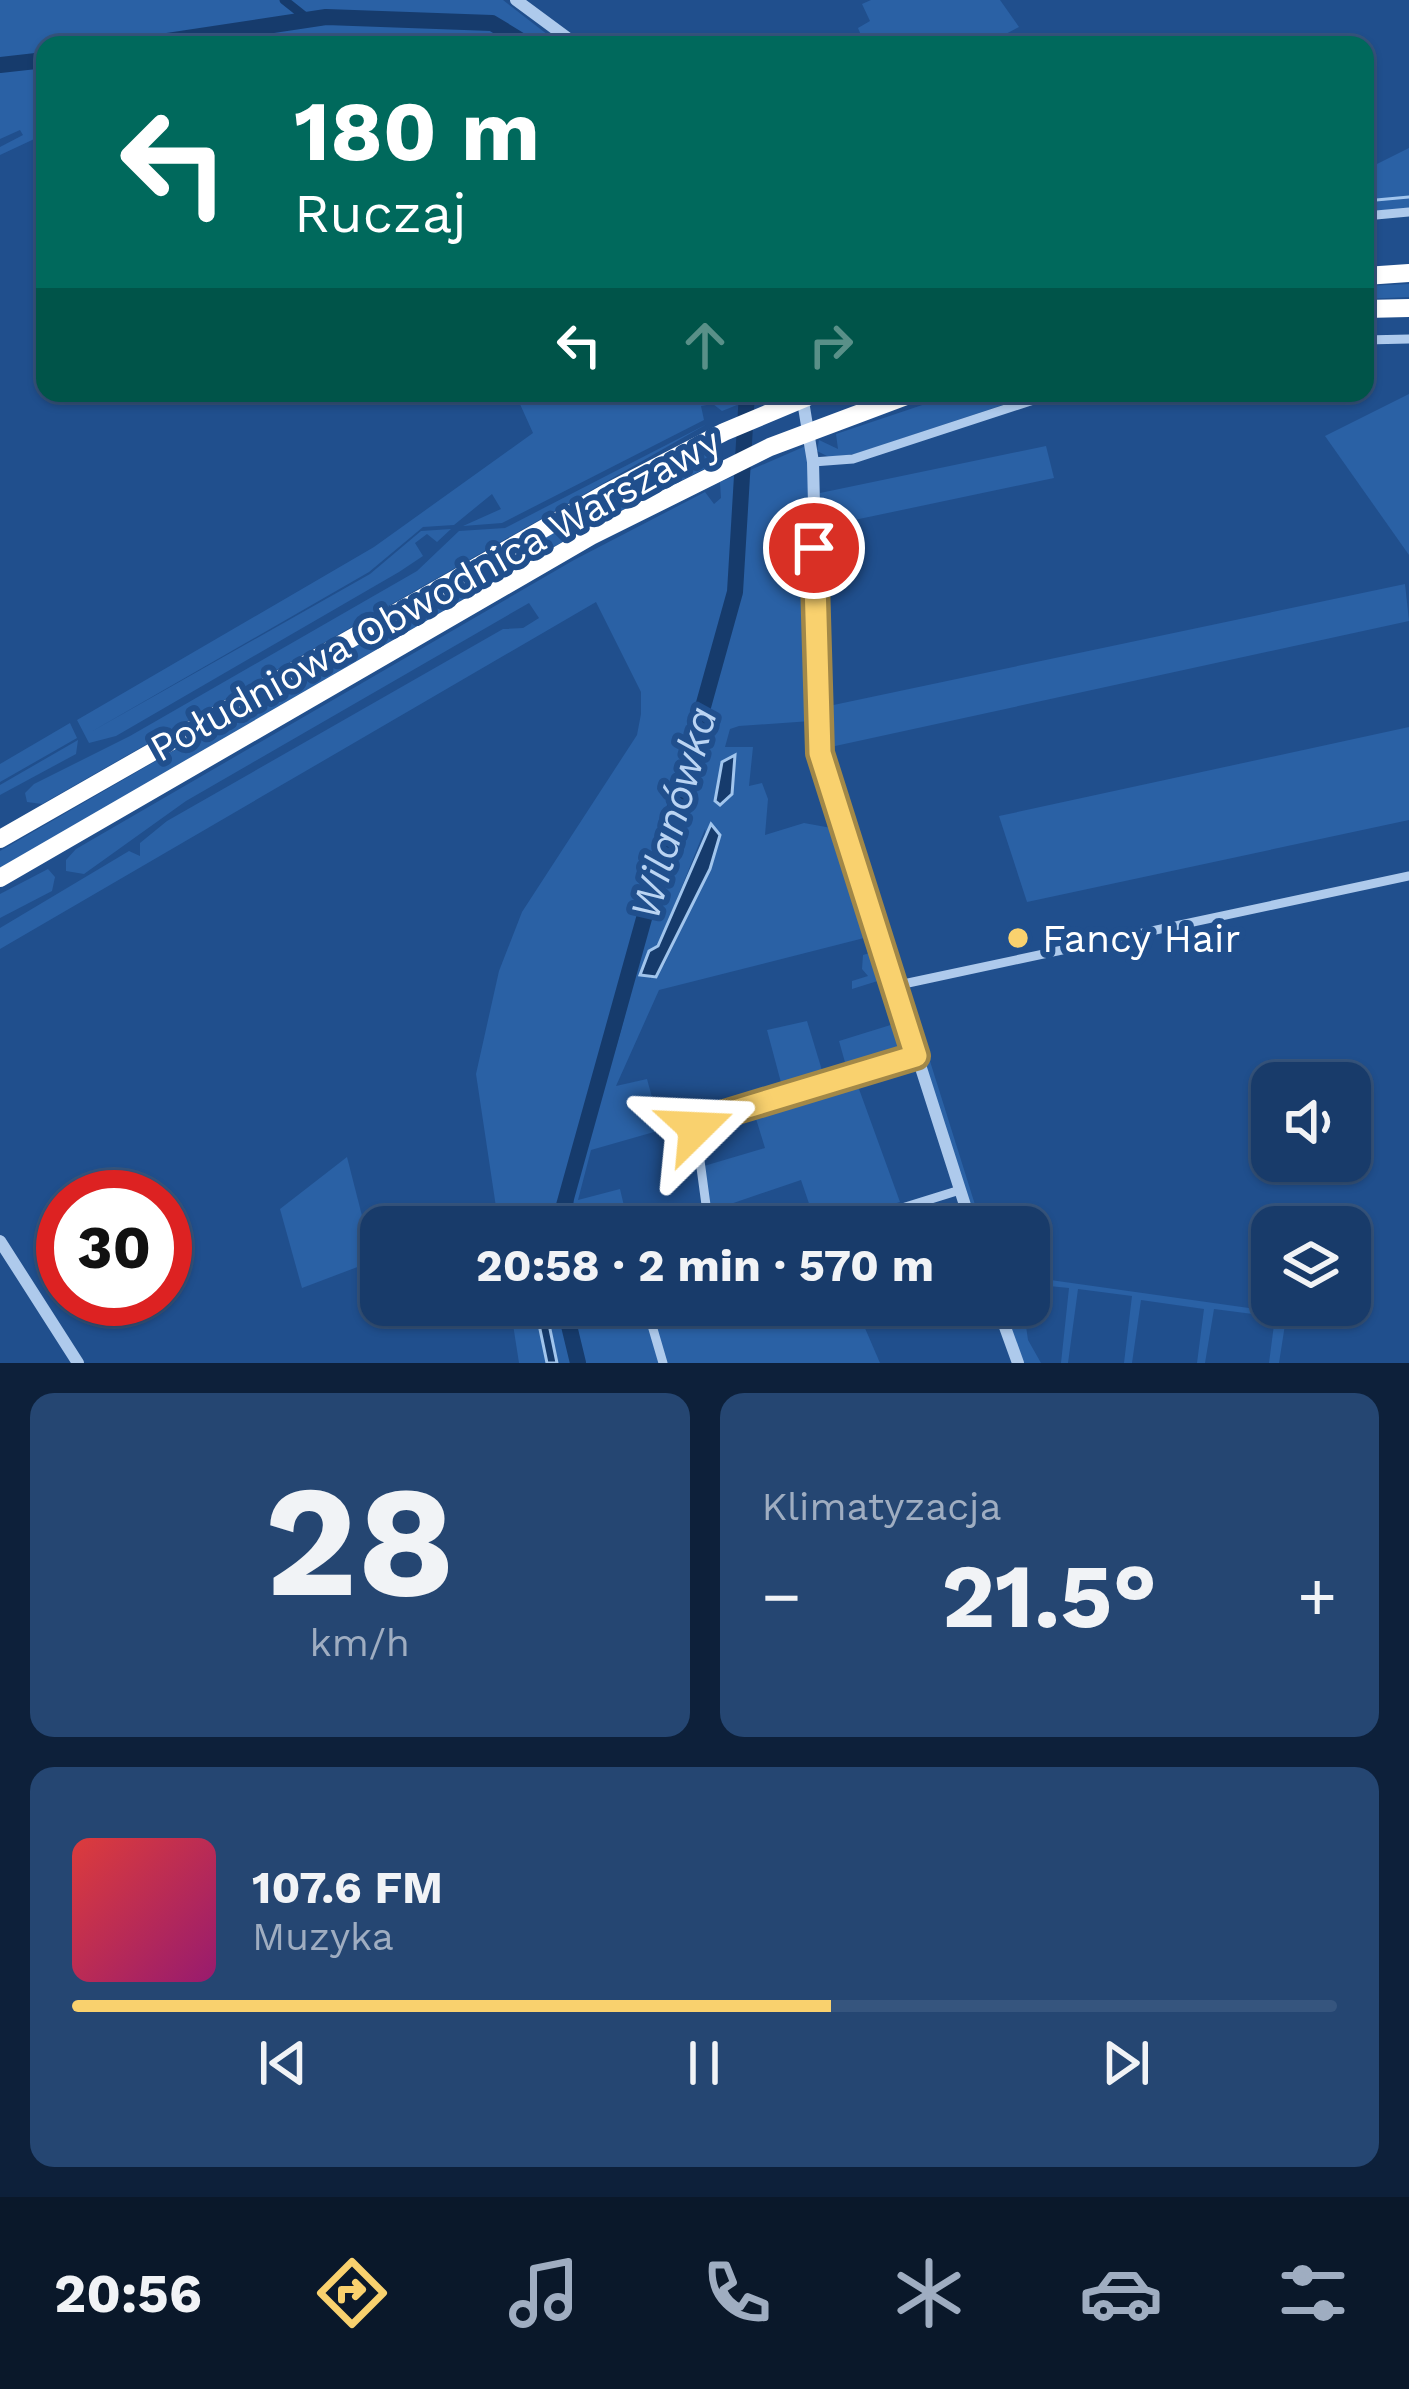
<!DOCTYPE html>
<html lang="pl">
<meta charset="utf-8">
<style>
:root{--surface:#183b6a;--page:#254672;--text:#f1f3f6;--muted:#9fadc1;--line:#36557e;--accent:#f9d16e}
body{margin:0;font-family:"Work Sans",sans-serif;background:var(--page);color:var(--text);height:100vh;display:flex;flex-direction:column;font-size:45px;white-space:nowrap}
*{box-sizing:border-box;margin:0}
p{font-size:39px;color:var(--muted)}
.icon{flex:none;width:66px;height:66px;fill:none;stroke:currentColor;stroke-width:2;stroke-linecap:round;stroke-linejoin:round}
.map{position:relative;height:1363px;overflow:hidden}
.drawer{display:flex;flex-direction:column;gap:30px;padding:30px;background:#0d203a;flex:1}
.drawer>*{flex:none}
.hud{position:absolute;left:36px;top:36px;width:1338px;height:366px;border-radius:24px;box-shadow:0 3px 9px #0004,0 0 0 3px var(--line);background:#00695c;color:#fff;overflow:hidden}
.buttons{position:absolute;left:1251px;top:1062px;display:grid;gap:24px}
.buttons a{display:grid;place-items:center;width:120px;height:120px;border-radius:24px;background:var(--surface);box-shadow:0 3px 9px #0004,0 0 0 3px var(--line);font-size:60px}
.speed{position:absolute;left:36px;top:1170px;display:flex;gap:24px;font-size:60px;font-weight:700;text-align:center}
.speed>*{display:grid;place-content:center;width:156px;height:156px;border-radius:50%;background:var(--surface);box-shadow:0 3px 9px #0004,0 0 0 3px var(--line);line-height:1}
.speed .limit{border:18px solid #d22;background:#fff;color:#111}
.pin{position:absolute;display:grid;place-items:center;width:102px;height:102px;color:#fff;margin:-51px;border:6px solid #fff;border-radius:50%;box-shadow:0 3px 12px #0007}
.me{position:absolute;width:132px;margin:-66px;rotate:69deg;stroke-linejoin:round;filter:drop-shadow(0 0 9px #0008)}
.turn{display:flex;align-items:center;gap:42px;height:252px;padding:0 60px;font-size:54px}
.turn .icon{width:156px;height:156px;stroke-width:2.5}
.turn b{display:block;font-size:84px;line-height:102px}
.lanes{display:flex;align-items:center;height:114px;padding:0 60px;background:#0003;justify-content:center;gap:60px;direction:ltr}
.lanes .off{opacity:.35}
.big{font-size:90px;font-weight:700;line-height:1.1}
.drawer .card{flex:1;display:flex;flex-direction:column;justify-content:center;gap:18px;min-width:0;padding:0 42px;border-radius:24px;background:var(--page)}
.drawer .dial{align-items:center;gap:0}
.dial b{font-size:156px;line-height:1}
.song{display:flex;align-items:center;gap:36px}
.cover{width:144px;height:144px;border-radius:18px;background:linear-gradient(135deg,hsl(0 70% 55%),hsl(320 70% 35%))}
.played{height:12px;border-radius:6px;background:linear-gradient(90deg,var(--accent) 60%,var(--line) 60%)}
.keys{display:flex;justify-content:space-around;direction:ltr}
.heat{display:flex;justify-content:space-between;align-items:center;font-size:66px;direction:ltr}
.drawer .tiles{flex:1;display:grid;gap:30px;grid-template-columns:1fr 1fr}
.card:last-child{grid-column:span 2}
.trip{position:absolute;left:360px;top:1206px;width:690px;height:120px;border-radius:24px;background:var(--surface);box-shadow:0 3px 9px #0004,0 0 0 3px var(--line);font-weight:700;line-height:120px;text-align:center}
.dock{display:flex;height:192px;justify-content:space-around;align-items:center;background:#0a182a;color:var(--muted)}
.dock .icon{width:84px;height:84px}
.dock .current{color:var(--accent)}
.dock b{font-size:54px;color:var(--text)}
.map>svg:first-child{display:block}
.green{fill:#2a61a5;fill-rule:evenodd}
.water{fill:#163b6c;stroke:#a1c5ed;stroke-width:3}
.lines{fill:none;stroke-linecap:round;stroke-linejoin:round}
.stream{stroke:#a1c5ed;stroke-width:3}
.canal{stroke:#163b6c;stroke-width:9}
.river{stroke:#163b6c;stroke-width:16}
.minor{stroke:#aecaec;stroke-width:9}
.tertiary{stroke:#aecaec;stroke-width:12}
.motorway{stroke:#fff;stroke-width:18}
.route-casing{stroke:#a28848;stroke-width:30}
.route{stroke:#f9d16e;stroke-width:21}
.poi-dot{fill:#f9d16e;stroke:#204f8d;stroke-width:4.5}
.labels{text-anchor:middle;stroke-width:12;stroke-linejoin:round;paint-order:stroke}
.street-label{font-size:39px;fill:#fff;stroke:#204f8d}
.poi-label{font-size:39px;fill:#fff;stroke:#204f8d;text-anchor:start}
.water-label{font-size:42px;font-style:italic;fill:#bad4f3;stroke:#204f8d}
</style>
<div class="map">
<svg width="1409" height="1363" viewBox="0 0 1409 1363">
<rect width="100%" height="100%" fill="#204f8d"/>
<g class="green">
<polygon points="0,0 503,0 561,45 45,45 45,134 0,155 0,147 23,135 20,130 0,139"/>
<polygon points="871,0 1000,0 1019,27 985,45 865,45 858,28 870,21 862,4"/>
<polygon points="1409,148 1409,208 1365,212 1365,170"/>
<polygon points="1409,284 1409,297 1365,299 1365,286"/>
<polygon points="515,393 742,393 742,403 722,411 713,404 701,406 704,420 502,523 463,526 501,509 492,494 454,525 423,527 369,572 89,733 370,574 421,531 451,529 437,542 427,534 415,543 423,556 399,572 116,736 89,743 77,720 374,547 533,433"/>
<polygon points="958,393 1039,393 855,454 829,457 817,451 819,440 838,449 836,434"/>
<polygon points="1409,394 1409,555 1325,436"/>
<polygon points="707,424 42,804 27,802 25,793 34,784 130,736 417,571 459,531 505,528"/>
<path d="M 808,445 L 811,721 L 739,726 L 730,729 L 725,747 L 753,747 L 749,786 L 762,783 L 768,799 L 765,835 L 804,823 L 837,829 L 872,936 L 659,990 L 616,1086 L 647,1079 L 661,1130 L 591,1150 L 578,1200 L 620,1189 L 629,1227 L 575,1227 L 573,1183 L 584,1143 L 578,1140 L 554,1227 L 499,1227 L 476,1074 L 499,971 L 522,912 L 637,735 L 641,714 L 641,692 L 596,602 L 0,949 L 0,928 L 129,851 L 140,856 L 140,843 L 167,821 L 503,629 L 523,628 L 539,618 L 529,603 L 186,801 L 84,874 L 66,871 L 66,860 L 76,849 L 574,560 L 705,492 L 714,504 L 721,498 L 720,482 L 739,474 L 737,513 L 743,512 L 748,471 ZM 705,829 L 710,869 L 664,965 L 650,979 L 649,951 L 658,946 ZM 641,939 C 632,985 623,1034 605,1078 L 596,1074 L 634,941 Z"/>
<polygon points="1046,446 1054,478 821,527 820,493"/>
<polygon points="709,451 716,454 712,465 583,530 0,868 0,851 584,514"/>
<polygon points="1405,584 1409,621 826,748 824,707"/>
<polygon points="70,723 77,738 0,782 0,764"/>
<polygon points="1409,727 1409,820 1027,902 999,816"/>
<polygon points="78,740 76,754 0,795 0,785"/>
<polygon points="48,869 55,877 52,891 0,918 0,894"/>
<polygon points="876,951 884,979 852,989 852,981 868,976 862,969 863,955"/>
<polygon points="902,991 908,991 982,1227 976,1227"/>
<polygon points="807,1021 824,1077 783,1090 767,1030"/>
<polygon points="897,1023 908,1056 848,1073 839,1041"/>
<polygon points="855,1078 900,1202 817,1227 801,1180 710,1211 704,1166 765,1148 753,1109"/>
<polygon points="347,1157 372,1255 368,1263 302,1288 280,1209"/>
<polygon points="1029,1277 1277,1312 1276,1317 1286,1318 1279,1363 1269,1363 1275,1317 1214,1309 1205,1363 1197,1363 1204,1309 1141,1300 1132,1363 1124,1363 1132,1296 1078,1289 1068,1363 1061,1363 1069,1288 1029,1284"/>
<polygon points="510,1305 535,1305 547,1363 519,1363"/>
<polygon points="545,1305 559,1305 573,1363 557,1363"/>
<polygon points="569,1305 643,1305 659,1363 585,1363"/>
<polygon points="649,1305 855,1305 880,1363 667,1363"/>
<polygon points="1001,1305 1023,1305 1028,1340 1041,1363 1022,1363"/>
</g>
<g class="water">
<polygon points="735,755 732,794 720,805 715,801 722,762"/>
<polygon points="711,824 720,835 710,869 656,977 640,975 649,951 658,946"/>
<polygon points="535,1305 545,1305 557,1363 547,1363"/>
</g>
<g class="lines">
<polyline class="stream" points="1365,201 1409,197"/>
<polyline class="canal" points="284,0 308,19"/>
<g class="river">
<polyline points="141,45 326,17 492,23 528,45"/>
<polyline points="0,65 45,60"/>
<polyline points="558,1227 735,592 747,393"/>
<polyline points="564,1305 578,1363"/>
</g>
<g class="minor">
<polyline points="1365,216 1409,212"/>
<polyline points="1365,340 1409,339"/>
<polyline points="813,462 853,459 1055,393"/>
<polyline points="894,986 1409,876"/>
<polyline points="709,1227 696,1131 701,1121 916,1056"/>
<polyline points="841,1227 960,1190"/>
<polyline points="646,1305 663,1363"/>
</g>
<g class="tertiary">
<polyline points="516,0 577,45"/>
<polyline points="802,395 813,462 820,753 972,1227"/>
<polyline points="0,1241 78,1363"/>
<polyline points="997,1305 1018,1363"/>
</g>
<g class="motorway">
<polyline points="1365,276 1409,273"/>
<polyline points="1365,309 1409,308"/>
<polyline points="0,839 606,493 724,432 817,393"/>
<polyline points="0,878 591,536 770,447 914,393"/>
</g>
</g>
<g class="lines">
<g class="route-casing">
<polyline id="route" points="696,1128 701,1121 916,1056 820,753 814,548"/>
</g>
<use href="#route" class="route"/>
</g>
<circle class="poi-dot" cx="1018" cy="938" r="12"/>
<g class="labels">
<g class="street-label">
<text transform="translate(435 594) rotate(-29)" y="14">Południowa Obwodnica Warszawy</text>
</g>
<g class="poi-label">
<text x="1042" y="952">Fancy Hair</text>
</g>
<g class="water-label">
<text transform="translate(673 813) rotate(-74)" y="15">Wilanówka</text>
</g>
</g>
</svg>
<div class="buttons">
<a><svg class="icon" aria-label="sound" viewBox="0 0 24 24"><path d="M4 9h4l5-4v14l-5-4H4zM17 9q2 3 0 6"/></svg></a>
<a><svg class="icon" aria-label="layers" viewBox="0 0 24 24"><path d="M12 4l9 5-9 5-9-5zM3 14l9 5 9-5"/></svg></a>
</div>
<div class="speed"><div class="limit">30</div></div>
<div class="pin" style="left:814px;top:548px;background:#d93025"><svg class="icon" aria-label="arrive" viewBox="0 0 24 24"><path d="M6 21V4h12l-3 4 3 4H6"/></svg></div>
<svg class="me" style="left:696px;top:1128px" viewBox="-20 -20 40 40"><path d="M0-17L14 15 0 8-14 15z" fill="#f9d16e" stroke="#fff" stroke-width="4"/></svg>
<div class="trip">20:58 · 2 min · 570 m</div>
<div class="hud">
<div class="turn"><svg class="icon" aria-label="left" viewBox="0 0 24 24"><path d="M17 20v-9H6M10 6l-5 5 5 5"/></svg><div><b>180 m</b>Ruczaj</div></div>
<div class="lanes"><svg class="icon" aria-label="left" viewBox="0 0 24 24"><path d="M17 20v-9H6M10 6l-5 5 5 5"/></svg><svg class="icon off" aria-label="ahead" viewBox="0 0 24 24"><path d="M12 20V5M6 11l6-6 6 6"/></svg><svg class="icon off" aria-label="right" viewBox="0 0 24 24"><path d="M7 20v-9h11M14 6l5 5-5 5"/></svg></div>
</div>
</div>
<section class="drawer">
<div class="tiles">
<div class="card dial"><b>28</b><p>km/h</p></div>
<div class="card"><p>Klimatyzacja</p>
<div class="heat"><a>−</a><b class="big">21.5°</b><a>+</a></div>
</div>
<div class="card">
<div class="song"><i class="cover"></i><div><b>107.6 FM</b><p>Muzyka</p></div></div>
<div class="played"></div>
<div class="keys"><svg class="icon" aria-label="previous" viewBox="0 0 24 24"><path d="M18 5L8 12l10 7zM5 5v14"/></svg><svg class="icon" aria-label="pause" viewBox="0 0 24 24"><path d="M8 5v14M16 5v14"/></svg><svg class="icon" aria-label="next" viewBox="0 0 24 24"><path d="M6 5l10 7-10 7zM19 5v14"/></svg></div>
</div>
</div>
</section>
<nav class="dock">
<b>20:56</b>
<svg class="icon current" aria-label="directions" viewBox="0 0 24 24"><path d="M12 3l9 9-9 9-9-9zM9 14v-3h6M13 9l2 2-2 2"/></svg>
<svg class="icon" aria-label="music" viewBox="0 0 24 24"><path d="M9 18V5l10-2v13"/><circle cx="6" cy="18" r="3"/><circle cx="16" cy="16" r="3"/></svg>
<svg class="icon" aria-label="phone" viewBox="0 0 24 24"><path d="M5 4h4l2 5-3 2q2 4 5 5l2-3 5 2v4C11 20 4 13 5 4z"/></svg>
<svg class="icon" aria-label="climate" viewBox="0 0 24 24"><path d="M12 3v18M4 7l16 10M4 17L20 7"/></svg>
<svg class="icon" aria-label="car" viewBox="0 0 24 24"><path d="M5 17H2v-5l4-1 3-4h7l3 4 3 1v5h-3M9 17h6M6 11h13"/><circle cx="7" cy="17" r="2"/><circle cx="17" cy="17" r="2"/></svg>
<svg class="icon" aria-label="filters" viewBox="0 0 24 24"><path d="M4 7h16M4 17h16"/><circle cx="9" cy="7" r="2"/><circle cx="15" cy="17" r="2"/></svg>
</nav>
